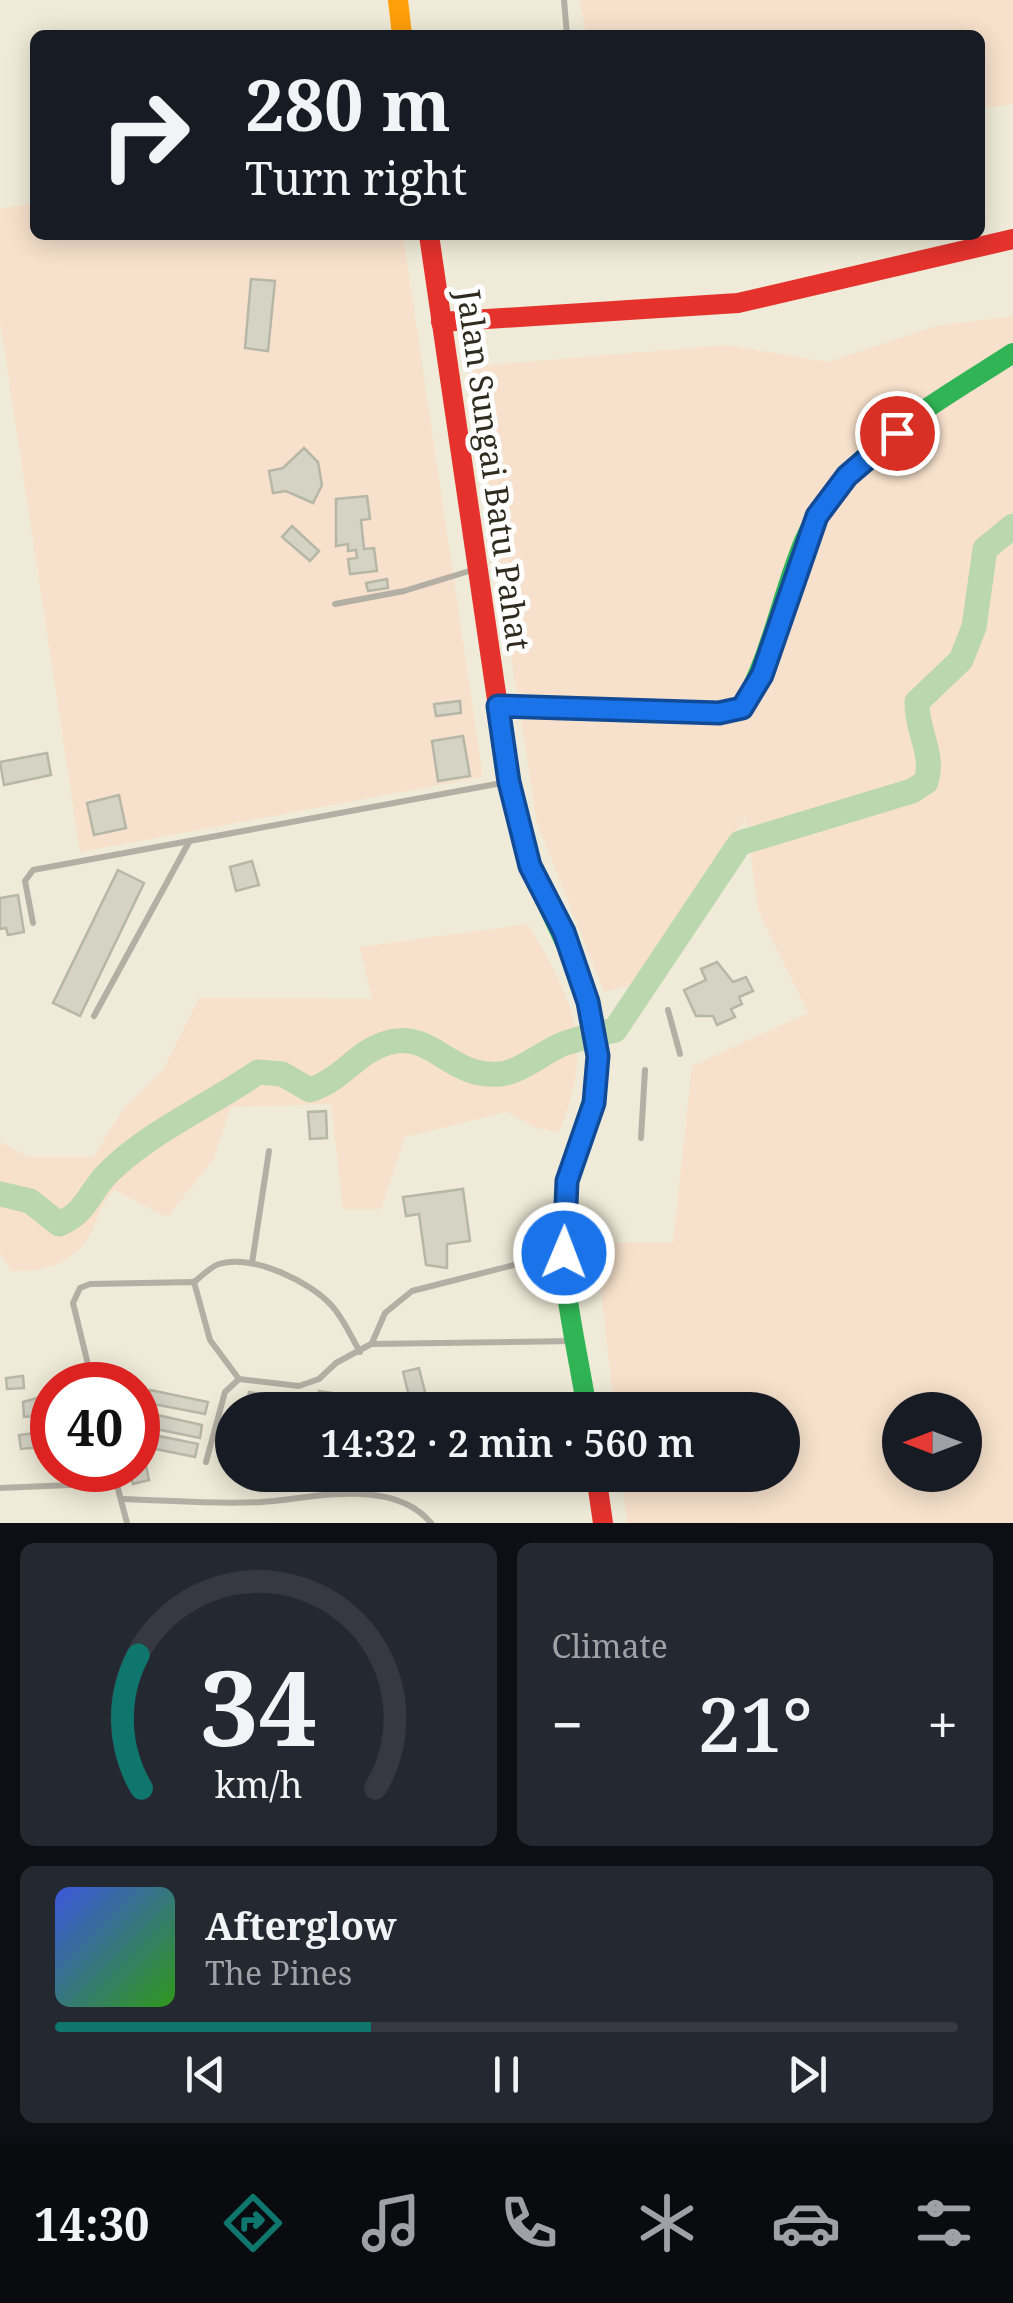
<!DOCTYPE html>
<meta charset="utf-8">
<style>
:root{--surface:#171b24;--page:#242831;--text:#f1f3f6;--muted:#9ea1a6;--line:#363941;--accent:#0f766e}
body{margin:0;font-family:"Noto Serif",serif;background:var(--page);color:var(--text);height:100vh;display:flex;flex-direction:column;font-size:38px;white-space:nowrap}
*{box-sizing:border-box;margin:0}
p{font-size:32px;color:var(--muted)}
.icon{flex:none;width:55px;height:55px;fill:none;stroke:currentColor;stroke-width:2;stroke-linecap:round;stroke-linejoin:round}
.map{position:relative;height:1523px;overflow:hidden}
.drawer{display:flex;flex-direction:column;gap:20px;padding:20px;background:#0d0f14;flex:1}
.drawer>*{flex:none}
.top-card{position:absolute;left:30px;top:30px;width:955px;height:210px;border-radius:15px;box-shadow:0 5px 25px #0003;background:#171b24;color:var(--text);overflow:hidden}
.needle{width:65px;rotate:270deg}
.fabs{position:absolute;left:882px;top:1392px;display:grid;gap:20px}
.fabs a{display:grid;place-items:center;width:100px;height:100px;border-radius:50%;background:var(--surface);box-shadow:0 5px 25px #0003;font-size:50px}
.speed{position:absolute;left:30px;top:1362px;display:flex;gap:20px;font-size:50px;font-weight:700;text-align:center}
.speed>*{display:grid;place-content:center;width:130px;height:130px;border-radius:50%;background:var(--surface);box-shadow:0 5px 25px #0003;line-height:1}
.speed .limit{border:15px solid #d22;background:#fff;color:#111}
.pin{position:absolute;display:grid;place-items:center;width:85px;height:85px;color:#fff;margin:-42px;border:5px solid #fff;border-radius:50%;box-shadow:0 2px 10px #0007}
.me{position:absolute;width:110px;margin:-55px;rotate:1deg;stroke-linejoin:round;filter:drop-shadow(0 0 8px #0008)}
.turn{display:flex;align-items:center;gap:35px;height:210px;padding:0 50px;font-size:45px}
.turn .icon{width:130px;height:130px;stroke-width:2.5}
.turn b{display:block;font-size:70px;line-height:85px}
.big{font-size:75px;font-weight:600;line-height:1.1}
.drawer .widget{flex:1;display:flex;flex-direction:column;justify-content:center;gap:15px;min-width:0;padding:0 35px;border-radius:15px;background:var(--page)}
.drawer .dial{align-items:center;gap:0}
.dial svg{height:260px;overflow:visible;fill:none;stroke:var(--line);stroke-width:7;stroke-linecap:round;text-anchor:middle}
.dial text{fill:var(--text);stroke:none}
.song{display:flex;align-items:center;gap:30px}
.cover{width:120px;height:120px;border-radius:15px;background:linear-gradient(135deg,hsl(230 70% 55%),hsl(110 70% 35%))}
.played{height:10px;border-radius:5px;background:linear-gradient(90deg,var(--accent) 35%,var(--line) 35%)}
.keys{display:flex;justify-content:space-around;direction:ltr}
.heat{display:flex;justify-content:space-between;align-items:center;font-size:55px;direction:ltr}
.drawer .tiles{flex:1;display:grid;gap:20px;grid-template-columns:1fr 1fr}
.widget:last-child{grid-column:span 2}
.trip{position:absolute;left:215px;top:1392px;width:585px;height:100px;border-radius:50px;background:var(--surface);box-shadow:0 5px 25px #0003;font-weight:600;line-height:100px;text-align:center}
.dock{display:flex;height:160px;justify-content:space-around;align-items:center;background:#090b0e;color:var(--muted)}
.dock .icon{width:70px;height:70px}
.dock .on{color:var(--accent)}
.dock b{font-size:45px;color:var(--text)}
.map>svg:first-child{display:block}
.green{fill:#f7e1cc;fill-rule:evenodd}
.lines{fill:none;stroke-linecap:round;stroke-linejoin:round}
.river{stroke:#bad7ad;stroke-width:25}
.building{fill:#d4d3c4;stroke:#b7b7a8;stroke-width:2.5}
.lane{stroke:#b4afa4;stroke-width:6}
.fast{stroke:#30b455;stroke-width:20}
.slow{stroke:#ff9f0a;stroke-width:20}
.jam{stroke:#e5322d;stroke-width:20}
.route-casing{stroke:#114b97;stroke-width:25}
.route{stroke:#1a73e8;stroke-width:18}
.labels{text-anchor:middle;stroke-width:10;stroke-linejoin:round;paint-order:stroke}
.street-label{font-size:32px;fill:#2f2c1f;stroke:#fefefe}
</style>
<div class="map">
<svg width="1013" height="1523" viewBox="0 0 1013 1523">
<rect width="100%" height="100%" fill="#efebd8"/>
<g class="green">
<polygon points="580,0 1013,0 1013,104 980,109 980,35 586,35"/>
<polygon points="35,203 35,235 403,235 483,777 80,852 0,321 0,209"/>
<path d="M 1013,316 L 1013,1523 L 627,1523 L 621,1475 L 782,1475 L 782,1410 L 614,1410 L 596,1242 L 673,1243 L 692,1066 L 808,1013 L 758,910 L 746,817 L 629,986 L 604,992 L 537,823 L 466,367 L 727,345 L 828,362 L 936,326 ZM 900,1410 L 965,1410 L 965,1475 L 900,1475 Z"/>
<path d="M 528,924 C 573,1001 596,1044 559,1132 L 536,1128 L 506,1112 L 405,1137 L 381,1209 L 343,1209 L 331,1104 L 231,1107 L 214,1159 L 167,1217 L 114,1190 C 98,1206 97,1229 83,1245 C 64,1267 37,1272 11,1271 L 0,1252 L 0,1142 L 29,1157 L 93,1157 L 124,1108 L 164,1068 L 199,998 L 372,999 L 360,947 Z"/>
</g>
<g class="lines">
<path class="river" d="M 0,1194 L 30,1201 L 59,1224 C 85,1214 89,1193 107,1174 C 150,1131 209,1106 258,1072 L 282,1074 L 310,1090 C 345,1078 356,1052 387,1043 C 432,1029 450,1079 500,1074 C 521,1072 543,1052 563,1044 C 579,1038 598,1034 615,1030 L 740,843 L 912,791 L 926,782 C 935,754 916,730 917,702 L 961,660 L 974,627 L 985,549 L 1013,526"/>
</g>
<g class="building">
<polygon points="251,279 275,281 268,351 245,348"/>
<polygon points="304,448 318,462 322,485 313,503 286,491 273,493 269,471 283,468"/>
<polygon points="367,496 370,519 361,520 364,549 374,548 377,571 350,574 348,559 357,558 356,550 348,551 348,544 336,546 336,499"/>
<polygon points="292,526 319,551 310,561 282,537"/>
<polygon points="387,579 388,588 368,591 366,583"/>
<polygon points="460,701 461,713 436,716 434,704"/>
<polygon points="463,736 470,776 438,781 432,741"/>
<polygon points="47,753 51,775 4,785 0,762"/>
<polygon points="119,795 126,828 94,835 87,803"/>
<polygon points="252,861 259,885 236,891 230,867"/>
<polygon points="118,870 144,883 80,1016 53,1003"/>
<polygon points="18,895 24,932 8,935 6,928 0,929 0,898"/>
<polygon points="717,962 733,982 746,977 753,991 739,997 742,1004 731,1009 735,1017 717,1025 713,1016 696,1016 684,990 706,980 701,969"/>
<polygon points="326,1111 327,1138 310,1139 308,1112"/>
<polygon points="463,1189 470,1241 447,1244 447,1268 426,1265 419,1214 406,1216 403,1197"/>
<polygon points="419,1368 428,1404 412,1408 403,1372"/>
<polygon points="23,1376 24,1388 7,1389 6,1378"/>
<polygon points="150,1390 208,1402 205,1414 148,1403"/>
<polygon points="319,1391 333,1393 332,1410 300,1410 308,1399 318,1400"/>
<polygon points="249,1392 296,1401 295,1410 246,1410"/>
<polygon points="52,1394 52,1446 21,1449 19,1435 36,1433 34,1416 24,1417 23,1402"/>
<polygon points="144,1412 202,1425 200,1438 141,1426"/>
<polygon points="149,1434 198,1444 195,1457 146,1447"/>
<polygon points="144,1456 149,1480 133,1484 129,1470 138,1470 138,1457"/>
<polygon points="275,1475 301,1478 300,1486 274,1484"/>
</g>
<g class="lines">
<g class="lane">
<polyline points="564,0 567,35"/>
<polyline points="335,604 404,591 476,569"/>
<polyline points="33,923 25,881 33,870 507,782"/>
<polyline points="668,1010 680,1054"/>
<polyline points="94,1016 189,842"/>
<polyline points="641,1138 645,1070"/>
<polyline points="252,1263 269,1151"/>
<path d="M 194,1282 C 202,1276 210,1267 219,1264 C 252,1254 310,1281 332,1306 C 344,1319 351,1337 360,1352"/>
<polyline points="372,1343 385,1313 412,1291 557,1254"/>
<polyline points="93,1385 73,1303 80,1288 90,1284 194,1282 210,1340 239,1379 299,1386 319,1379 336,1363 371,1344 574,1341"/>
<polyline points="206,1462 225,1392 239,1379"/>
<polyline points="63,1470 65,1482"/>
<polyline points="113,1470 127,1523"/>
<polyline points="0,1488 116,1483"/>
<path d="M 121,1499 C 167,1500 216,1505 262,1502 C 314,1498 393,1477 431,1523"/>
</g>
<g class="fast">
<path d="M 498,706 L 719,713 L 742,707 C 772,654 781,596 804,541 C 842,452 936,403 1013,353"/>
<path d="M 524,843 C 543,916 597,979 598,1058 C 598,1104 575,1140 567,1183 C 552,1256 576,1338 587,1410"/>
</g>
<polyline class="slow" points="398,0 402,35"/>
<g class="jam">
<polyline points="429,235 509,782 524,843"/>
<polyline points="441,322 738,303 1013,239"/>
<polyline points="596,1475 603,1523"/>
</g>
</g>
<g class="lines">
<g class="route-casing">
<polyline id="route" points="564,1253 567,1181 594,1103 598,1056 588,1002 564,932 530,866 509,782 498,706 719,713 742,708 762,675 817,516 847,476 897,433"/>
</g>
<use href="#route" class="route"/>
</g>
<g class="labels">
<g class="street-label">
<text transform="translate(493 470) rotate(82)" y="11">Jalan Sungai Batu Pahat</text>
</g>
</g>
</svg>
<div class="fabs">
<a><svg class="needle" viewBox="-14 -14 28 28"><path d="M0-13l5 13h-10z" fill="#e53935"/><path d="M0 13l5-13h-10z" fill="#9ea1a6"/></svg></a>
</div>
<div class="speed"><div class="limit">40</div></div>
<div class="pin" style="left:897px;top:433px;background:#d93025"><svg class="icon" aria-label="arrive" viewBox="0 0 24 24"><path d="M6 21V4h12l-3 4 3 4H6"/></svg></div>
<svg class="me" style="left:564px;top:1253px" viewBox="-20 -20 40 40"><circle r="17" fill="#1a73e8" stroke="#fff" stroke-width="3"/><path d="M0-11L8 9 0 5-8 9z" fill="#fff"/></svg>
<div class="trip">14:32 · 2 min · 560 m</div>
<div class="top-card">
<div class="turn"><svg class="icon" aria-label="right" viewBox="0 0 24 24"><path d="M7 20v-9h11M14 6l5 5-5 5"/></svg><div><b>280 m</b>Turn right</div></div>
</div>
</div>
<section class="drawer">
<div class="tiles">
<div class="widget dial"><svg viewBox="0 0 100 80">
<path d="M14 69A42 42 0 1 1 86 69"/>
<path d="M14 69A42 42 0 0 1 13 28" stroke="#0f766e"/>
<text x="50" y="56" font-size="32" font-weight="700">34</text>
<text x="50" y="72" font-size="11">km/h</text>
</svg></div>
<div class="widget"><p>Climate</p>
<div class="heat"><a>−</a><b class="big">21°</b><a>+</a></div>
</div>
<div class="widget">
<div class="song"><i class="cover"></i><div><b>Afterglow</b><p>The Pines</p></div></div>
<div class="played"></div>
<div class="keys"><svg class="icon" aria-label="previous" viewBox="0 0 24 24"><path d="M18 5L8 12l10 7zM5 5v14"/></svg><svg class="icon" aria-label="pause" viewBox="0 0 24 24"><path d="M8 5v14M16 5v14"/></svg><svg class="icon" aria-label="next" viewBox="0 0 24 24"><path d="M6 5l10 7-10 7zM19 5v14"/></svg></div>
</div>
</div>
</section>
<nav class="dock">
<b>14:30</b>
<svg class="icon on" aria-label="directions" viewBox="0 0 24 24"><path d="M12 3l9 9-9 9-9-9zM9 14v-3h6M13 9l2 2-2 2"/></svg>
<svg class="icon" aria-label="music" viewBox="0 0 24 24"><path d="M9 18V5l10-2v13"/><circle cx="6" cy="18" r="3"/><circle cx="16" cy="16" r="3"/></svg>
<svg class="icon" aria-label="phone" viewBox="0 0 24 24"><path d="M5 4h4l2 5-3 2q2 4 5 5l2-3 5 2v4C11 20 4 13 5 4z"/></svg>
<svg class="icon" aria-label="climate" viewBox="0 0 24 24"><path d="M12 3v18M4 7l16 10M4 17L20 7"/></svg>
<svg class="icon" aria-label="car" viewBox="0 0 24 24"><path d="M5 17H2v-5l4-1 3-4h7l3 4 3 1v5h-3M9 17h6M6 11h13"/><circle cx="7" cy="17" r="2"/><circle cx="17" cy="17" r="2"/></svg>
<svg class="icon" aria-label="filters" viewBox="0 0 24 24"><path d="M4 7h16M4 17h16"/><circle cx="9" cy="7" r="2"/><circle cx="15" cy="17" r="2"/></svg>
</nav>
